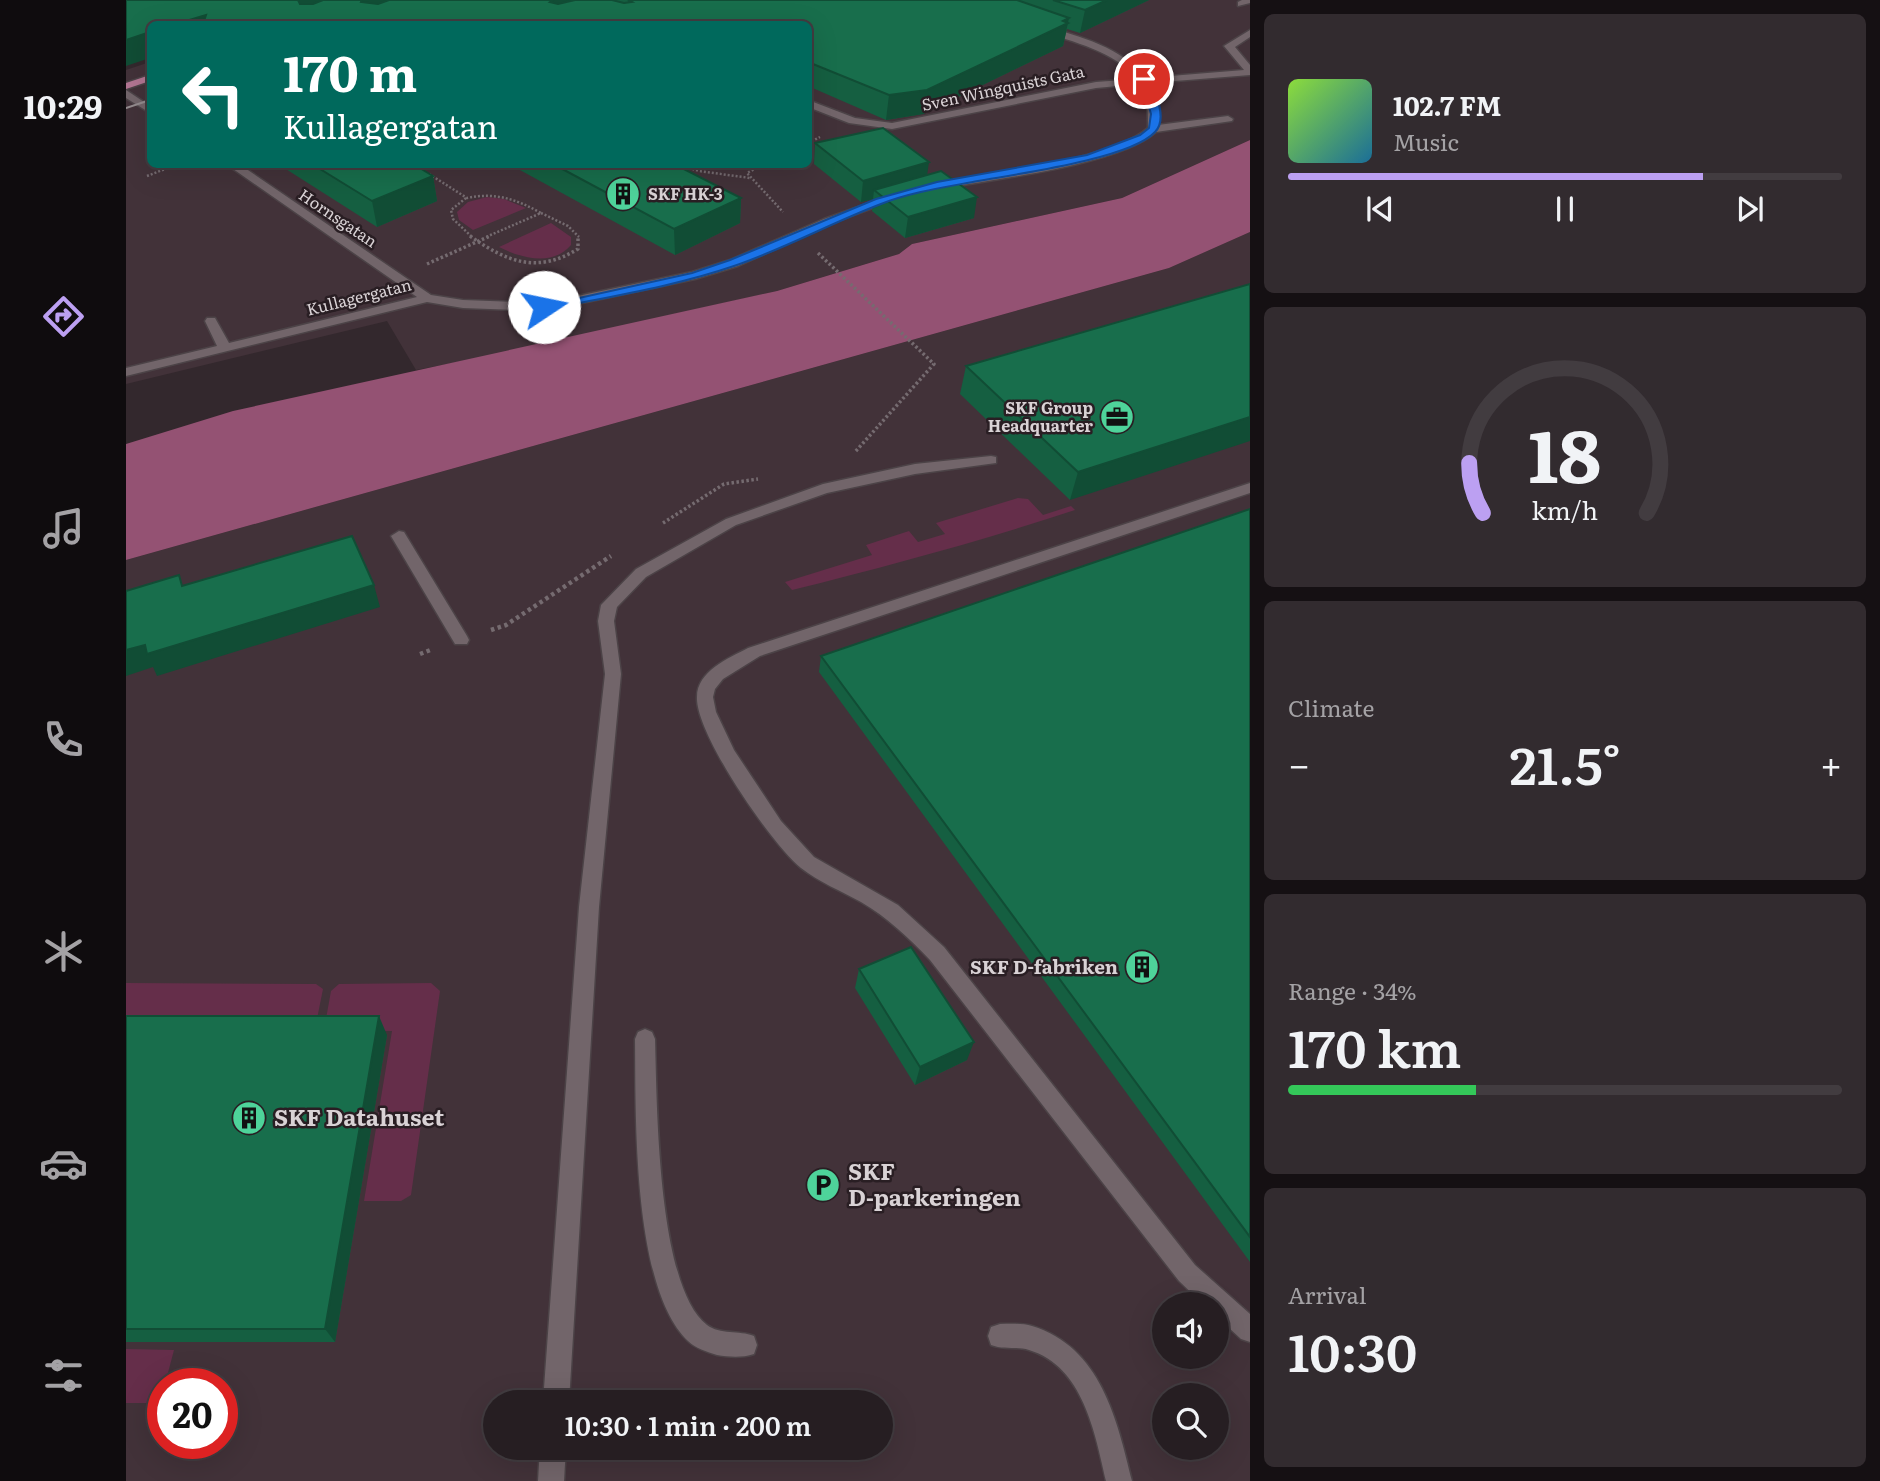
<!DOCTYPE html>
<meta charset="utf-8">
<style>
:root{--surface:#261e22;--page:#322b2f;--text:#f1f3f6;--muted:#a4a2a5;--line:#423c40;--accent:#bca0f2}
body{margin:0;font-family:Literata,serif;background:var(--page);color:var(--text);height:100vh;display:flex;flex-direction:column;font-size:26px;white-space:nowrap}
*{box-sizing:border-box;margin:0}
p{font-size:23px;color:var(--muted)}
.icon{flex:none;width:38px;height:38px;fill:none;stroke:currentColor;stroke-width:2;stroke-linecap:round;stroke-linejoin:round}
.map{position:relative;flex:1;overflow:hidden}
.panel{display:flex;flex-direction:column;gap:14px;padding:14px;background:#151013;width:630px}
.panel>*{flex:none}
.guide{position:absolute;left:21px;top:21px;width:665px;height:147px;border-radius:10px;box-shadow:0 7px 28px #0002,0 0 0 2px var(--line);background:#00695c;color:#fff;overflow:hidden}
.fabs{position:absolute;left:1026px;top:1292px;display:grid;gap:14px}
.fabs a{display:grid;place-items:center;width:77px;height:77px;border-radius:50%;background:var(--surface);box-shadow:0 7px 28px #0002,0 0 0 2px var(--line);font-size:35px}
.speed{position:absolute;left:21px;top:1368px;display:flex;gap:14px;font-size:35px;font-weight:700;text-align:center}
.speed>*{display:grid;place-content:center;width:91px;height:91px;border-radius:50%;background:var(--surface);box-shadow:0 7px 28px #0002,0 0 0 2px var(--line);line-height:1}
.speed .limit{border:10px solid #d22;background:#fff;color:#111}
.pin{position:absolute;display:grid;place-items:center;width:60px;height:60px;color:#fff;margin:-30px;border:4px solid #fff;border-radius:50%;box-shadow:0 2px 7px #0007}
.me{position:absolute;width:77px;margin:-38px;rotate:79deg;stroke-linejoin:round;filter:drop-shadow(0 0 5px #0008)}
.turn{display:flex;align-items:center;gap:24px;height:147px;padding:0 21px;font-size:32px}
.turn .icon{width:91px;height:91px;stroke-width:2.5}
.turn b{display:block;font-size:49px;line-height:60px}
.big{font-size:52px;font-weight:600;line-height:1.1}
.panel .tile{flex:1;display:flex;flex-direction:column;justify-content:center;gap:10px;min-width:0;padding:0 24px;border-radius:10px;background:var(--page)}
.panel .dial{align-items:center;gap:0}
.dial svg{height:182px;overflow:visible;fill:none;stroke:var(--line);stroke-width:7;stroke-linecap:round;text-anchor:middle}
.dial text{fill:var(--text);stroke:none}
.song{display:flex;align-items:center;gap:21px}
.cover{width:84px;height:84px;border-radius:10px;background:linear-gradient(135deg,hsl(90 70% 55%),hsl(200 70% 35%))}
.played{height:7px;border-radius:4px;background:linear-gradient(90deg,var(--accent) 75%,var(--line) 75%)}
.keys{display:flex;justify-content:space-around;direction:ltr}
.heat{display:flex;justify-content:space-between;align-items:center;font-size:38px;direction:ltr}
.charge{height:10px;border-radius:5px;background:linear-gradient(90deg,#34c759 34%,var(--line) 0)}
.trip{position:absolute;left:357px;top:1390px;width:410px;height:70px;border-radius:35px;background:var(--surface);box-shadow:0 7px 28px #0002,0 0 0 2px var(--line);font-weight:600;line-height:70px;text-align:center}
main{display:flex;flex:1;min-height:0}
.tab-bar{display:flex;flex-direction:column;width:126px;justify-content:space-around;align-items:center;background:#0f0c0e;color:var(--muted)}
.tab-bar .icon{width:49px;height:49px}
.tab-bar .current{color:var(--accent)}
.tab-bar b{font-size:32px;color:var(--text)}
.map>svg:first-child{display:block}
.built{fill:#423239;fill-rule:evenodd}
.green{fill:#652e4a}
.water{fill:#945273}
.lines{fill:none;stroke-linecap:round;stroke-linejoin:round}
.minor-casing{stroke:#4c4347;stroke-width:3}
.major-casing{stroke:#4c4347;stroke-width:3}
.path-far2{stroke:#756b70;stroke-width:2.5;stroke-dasharray:2 2;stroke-linecap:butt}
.path-far1{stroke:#756b70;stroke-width:3.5;stroke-dasharray:2.5 2.5;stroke-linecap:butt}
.path{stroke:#756b70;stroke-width:4.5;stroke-dasharray:3.5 3.5;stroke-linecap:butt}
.minor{fill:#72656a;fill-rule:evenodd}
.major{fill:#b27592;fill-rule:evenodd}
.tram{stroke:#938b8e;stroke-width:2}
.wall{fill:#155f41}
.shaded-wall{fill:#114d35}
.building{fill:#186e4c;stroke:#114d35;stroke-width:2}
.route{fill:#1a73e8;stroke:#114b97;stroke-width:2}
.labels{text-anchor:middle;stroke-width:5;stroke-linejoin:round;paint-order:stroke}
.far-street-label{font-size:16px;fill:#d9d2d5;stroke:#291e23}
.far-poi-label{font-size:16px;font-weight:bold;fill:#d9d2d5;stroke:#291e23;text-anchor:start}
.poi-label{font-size:19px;font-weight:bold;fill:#d9d2d5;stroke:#291e23;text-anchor:end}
.near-poi-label{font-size:23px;font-weight:bold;fill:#d9d2d5;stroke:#291e23;text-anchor:start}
</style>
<main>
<nav class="tab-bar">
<b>10:29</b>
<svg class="icon current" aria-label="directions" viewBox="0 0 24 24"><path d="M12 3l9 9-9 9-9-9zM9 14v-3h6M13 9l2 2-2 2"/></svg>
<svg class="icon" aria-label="music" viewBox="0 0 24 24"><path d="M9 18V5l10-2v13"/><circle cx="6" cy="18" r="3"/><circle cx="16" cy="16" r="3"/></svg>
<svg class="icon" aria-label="phone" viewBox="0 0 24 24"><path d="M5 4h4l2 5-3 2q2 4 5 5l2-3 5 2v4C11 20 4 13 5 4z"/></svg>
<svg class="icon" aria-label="climate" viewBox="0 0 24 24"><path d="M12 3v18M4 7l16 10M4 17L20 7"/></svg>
<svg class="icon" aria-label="car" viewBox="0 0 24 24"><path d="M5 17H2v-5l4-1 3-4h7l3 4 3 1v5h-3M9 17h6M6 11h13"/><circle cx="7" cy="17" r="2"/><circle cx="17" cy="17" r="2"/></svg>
<svg class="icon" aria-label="filters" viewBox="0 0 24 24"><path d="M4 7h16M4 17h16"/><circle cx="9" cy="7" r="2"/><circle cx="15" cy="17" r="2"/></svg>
</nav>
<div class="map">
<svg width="1124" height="1481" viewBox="0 0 1124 1481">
<rect width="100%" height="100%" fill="#33282d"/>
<g class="built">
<polygon points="215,0 1124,0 1124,140 996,198 786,244 773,254 651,291 359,357 290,370 261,321 0,384 0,70 24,62 24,164 682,164 682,24"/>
<path d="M 1124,232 L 1124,1481 L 0,1481 L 0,560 L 1043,268 ZM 1038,1304 L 1090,1304 L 1090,1356 L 1038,1356 ZM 37,1384 L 96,1384 L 96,1444 L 37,1444 ZM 1038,1395 L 1090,1395 L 1090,1447 L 1038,1447 ZM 369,1402 L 754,1402 L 754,1447 L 369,1447 Z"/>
</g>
<g class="green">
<polygon points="361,197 378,199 400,208 347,230 333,220 331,212 342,202"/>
<path d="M 425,223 L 445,237 L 445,245 C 426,267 395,258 373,247 Z"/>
<path d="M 892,498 L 902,499 L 917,515 L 945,506 L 949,510 C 855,541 762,566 666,590 L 659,582 L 746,555 L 740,545 L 783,531 L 792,542 L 819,534 L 810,523 Z"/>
<polygon points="0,983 190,984 197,989 189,1029 0,1030"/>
<polygon points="305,983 314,991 285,1195 275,1201 238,1201 266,1031 198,1030 205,991 213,984"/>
<polygon points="0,1349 48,1350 39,1384 37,1384 34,1403 0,1403"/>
</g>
<polygon class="water" points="1124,140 1124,232 1043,268 0,560 0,444 107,411 651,291 773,254 786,244 996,198"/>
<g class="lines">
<g class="minor-casing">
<g id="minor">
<polygon points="1116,0 1124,0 1124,3 1112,6 1112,2"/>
<path d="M 918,26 C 953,36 997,48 1020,78 L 1118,70 L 1098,46 L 1124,30 L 1124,37 L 1109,47 L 1124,65 L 1124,75 L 1024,83 L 1032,106 L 1032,125 L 1102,116 L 1107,119 L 1106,121 L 1030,132 C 992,166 861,180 807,190 L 801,187 L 803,185 C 858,172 982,163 1022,128 C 1022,112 1022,99 1014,84 L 970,88 L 766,129 L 723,123 L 682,107 L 682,100 L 729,118 L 766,123 L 970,82 L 1010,79 C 990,51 946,42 915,31 L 915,27 Z"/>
<polygon points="0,90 24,106 24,113 0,98"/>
<polygon points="100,164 113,164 305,295 337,300 418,303 566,272 604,260 698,219 766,195 776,197 706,223 612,266 569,279 418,311 337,308 301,302 0,376 0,368 91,346 79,321 81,318 89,318 103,343 291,297"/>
<polygon points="865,456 870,457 870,463 789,474 701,493 610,525 520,577 491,607 488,621 495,674 473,907 443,1402 417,1402 453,907 479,674 472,621 475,605 510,569 600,519 697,484 789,464"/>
<path d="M 1124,483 L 1124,493 L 634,656 L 597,679 L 589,689 L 587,697 L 590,712 L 608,750 L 655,821 L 688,857 L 772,905 L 818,947 L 1069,1265 L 1124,1314 L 1124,1342 L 1115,1339 L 1090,1316 L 1090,1304 L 1077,1304 L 1053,1281 L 804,960 C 783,938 761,917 735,902 C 715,891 693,882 675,868 C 646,845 569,733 571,697 C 571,671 603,658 622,648 Z"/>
<polygon points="273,531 278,532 341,636 343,640 341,644 329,644 265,536"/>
<path d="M 519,1029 L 526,1032 L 529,1039 C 531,1101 531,1287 581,1325 C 594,1335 613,1330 628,1336 L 631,1345 L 628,1354 C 616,1358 603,1357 591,1355 C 581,1352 569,1348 562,1341 C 506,1288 510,1113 509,1039 L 512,1032 Z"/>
<path d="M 874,1324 C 884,1324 897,1323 906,1326 C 975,1347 991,1420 1006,1481 L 980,1481 C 969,1433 957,1366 903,1350 C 891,1346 878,1350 865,1345 L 862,1336 L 865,1327 Z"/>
<polygon points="414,1447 440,1447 438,1481 412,1481"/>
</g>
</g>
<g class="major-casing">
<polygon id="major" points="24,75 24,81 0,89 0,83"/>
</g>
<g class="path-far2">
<polyline points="682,143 694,137"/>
<polyline points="551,164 573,171 624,178"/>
<polyline points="638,164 621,173 657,212"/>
<path d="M 303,174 L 341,198 C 369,192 390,199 415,213 L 360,237"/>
<polyline points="21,176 52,164"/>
<polyline points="340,198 325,210 327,219 346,237"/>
<polyline points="415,213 442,226 453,237"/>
</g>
<g class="path-far1">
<path d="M 344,236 C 381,262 411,274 452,249 L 452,236"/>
<polyline points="692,253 808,364 729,452"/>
<polyline points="301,264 364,236"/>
<polyline points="537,523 598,484 632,479"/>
</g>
<g class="path">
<polyline points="365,630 380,625 485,556"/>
<polyline points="294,654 307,649"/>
</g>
<use href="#minor" class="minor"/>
<use href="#major" class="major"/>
<polyline class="tram" points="0,108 24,100"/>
</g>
<g class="wall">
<polygon points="0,0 1023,0 954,33 941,29 937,46 797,114 760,120 682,86 682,24 24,24"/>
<polygon points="689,143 802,175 848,218 779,238 746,211 747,199 735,202 688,164"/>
<polygon points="152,164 287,164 307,176 311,201 251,227"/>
<polygon points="383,164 548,164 615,198 614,223 549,255"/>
<polygon points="1124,284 944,500 834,394 840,366"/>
<polygon points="1124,509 1124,1262 693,672 695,656"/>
<polygon points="733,969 841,1060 789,1085 729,988"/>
<polygon points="0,1016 261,1035 209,1342 0,1342"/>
</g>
<g class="shaded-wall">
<polygon points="172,0 306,0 177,23"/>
<polygon points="427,0 477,0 425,24 424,2"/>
<polygon points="981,0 1023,0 954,33 959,10"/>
<polygon points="80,15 83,24 50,24"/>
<polygon points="943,18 937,46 797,114 760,120 763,95"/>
<polygon points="580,20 580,24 567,24"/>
<polygon points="24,32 24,58 0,66 0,40"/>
<polygon points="803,162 800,183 748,190 747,199 735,202 737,181"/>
<polygon points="307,176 311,201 251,227 246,201"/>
<polygon points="851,197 848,218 779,238 782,217"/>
<polygon points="615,198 614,223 549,255 548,229"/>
<polygon points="1124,417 1124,441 944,500 952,472"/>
<polygon points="248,585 254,607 31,676 27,667 0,676 0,650"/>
<polygon points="253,1016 261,1035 209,1342 199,1329"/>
<polygon points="848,1042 841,1060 789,1085 794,1067"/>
</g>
<g class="building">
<polygon points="0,0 172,0 174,4 187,4 197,0 236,0 235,2 252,4 263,0 427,0 424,2 432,4 449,0 486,0 498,3 506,2 502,0 891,0 943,18 937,21 942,23 801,90 763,95 682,62 682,24 592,24 580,20 567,24 166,24 160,22 159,24 77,24 80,15 50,24 24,24 24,32 0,40"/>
<polygon points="927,0 981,0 959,10"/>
<polygon points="757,128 803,162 737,181 689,143"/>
<polygon points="186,164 287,164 307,176 246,201"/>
<polygon points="427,164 548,164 615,198 548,229"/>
<polygon points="815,171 851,197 782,217 748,190"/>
<polygon points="1124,284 1124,417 952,472 840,366"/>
<polygon points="1124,509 1124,1237 695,656"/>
<polygon points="226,536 248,585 21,654 19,645 0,650 0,591 53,575 56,586"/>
<polygon points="785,947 848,1042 794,1067 733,969"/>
<polygon points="0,1016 253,1016 199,1329 0,1329"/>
</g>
<path class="route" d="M 1015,78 L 1022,78 C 1029,91 1042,119 1029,132 C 1004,159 891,174 852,181 C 820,187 785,192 755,204 C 705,223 658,249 608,266 C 547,287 481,297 418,310 L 412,307 L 566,273 L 604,260 L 750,199 L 811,182 L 961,155 L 1014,135 L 1023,128 L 1025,114 Z"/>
<defs>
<g id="building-disc" transform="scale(1.75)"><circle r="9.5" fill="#4ed39a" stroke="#291e23"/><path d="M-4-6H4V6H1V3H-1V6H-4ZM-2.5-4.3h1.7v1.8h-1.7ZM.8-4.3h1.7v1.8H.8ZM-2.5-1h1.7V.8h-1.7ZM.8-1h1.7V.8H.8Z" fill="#111"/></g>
<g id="office-disc" transform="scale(1.75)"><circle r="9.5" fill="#4ed39a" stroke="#291e23"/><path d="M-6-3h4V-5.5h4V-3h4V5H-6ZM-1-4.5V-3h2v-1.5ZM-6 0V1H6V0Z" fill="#111"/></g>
<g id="parking-disc" transform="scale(1.75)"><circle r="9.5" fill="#4ed39a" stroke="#291e23"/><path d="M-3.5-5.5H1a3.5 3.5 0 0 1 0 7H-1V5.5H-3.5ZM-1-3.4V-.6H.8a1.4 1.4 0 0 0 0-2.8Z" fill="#111"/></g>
</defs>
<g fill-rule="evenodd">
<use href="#building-disc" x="497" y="194"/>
<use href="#office-disc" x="991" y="417"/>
<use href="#building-disc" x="1016" y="967"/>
<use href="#building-disc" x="123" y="1118"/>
<use href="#parking-disc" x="697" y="1185"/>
</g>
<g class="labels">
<g class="far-street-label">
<text transform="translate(877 88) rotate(-12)" y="6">Sven Wingquists Gata</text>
<text transform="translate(212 218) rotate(34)" y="6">Hornsgatan</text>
<text transform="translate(233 297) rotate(-14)" y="6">Kullagergatan</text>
</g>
<g class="far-poi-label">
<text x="522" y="200">SKF HK-3</text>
<text x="967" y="414" text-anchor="end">SKF Group<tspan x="967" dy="18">Headquarter</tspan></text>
</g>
<g class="poi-label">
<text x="992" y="974">SKF D-fabriken</text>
</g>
<g class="near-poi-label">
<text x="148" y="1126">SKF Datahuset</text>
<text x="722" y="1180">SKF<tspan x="722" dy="26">D-parkeringen</tspan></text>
</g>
</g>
</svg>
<div class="fabs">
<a><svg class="icon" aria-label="sound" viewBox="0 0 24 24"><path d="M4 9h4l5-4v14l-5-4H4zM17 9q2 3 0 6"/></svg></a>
<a><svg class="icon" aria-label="search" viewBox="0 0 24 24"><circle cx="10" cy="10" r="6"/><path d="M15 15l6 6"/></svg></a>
</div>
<div class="speed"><div class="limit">20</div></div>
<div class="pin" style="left:1018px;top:79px;background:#d93025"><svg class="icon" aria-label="arrive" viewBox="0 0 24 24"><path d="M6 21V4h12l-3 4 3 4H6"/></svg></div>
<svg class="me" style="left:418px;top:307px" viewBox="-20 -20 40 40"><circle r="19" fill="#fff"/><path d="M0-13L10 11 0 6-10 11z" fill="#1a73e8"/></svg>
<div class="trip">10:30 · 1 min · 200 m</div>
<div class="guide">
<div class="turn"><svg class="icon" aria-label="left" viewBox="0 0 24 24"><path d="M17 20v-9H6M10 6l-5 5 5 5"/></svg><div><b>170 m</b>Kullagergatan</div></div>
</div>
</div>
<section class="panel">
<div class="tile">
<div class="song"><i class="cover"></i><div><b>102.7 FM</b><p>Music</p></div></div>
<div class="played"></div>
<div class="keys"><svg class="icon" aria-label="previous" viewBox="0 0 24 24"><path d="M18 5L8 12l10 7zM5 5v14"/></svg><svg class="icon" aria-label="pause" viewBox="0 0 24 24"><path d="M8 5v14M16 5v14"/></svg><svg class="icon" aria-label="next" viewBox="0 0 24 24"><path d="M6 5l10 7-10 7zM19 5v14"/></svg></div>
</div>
<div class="tile dial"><svg viewBox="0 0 100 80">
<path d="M14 69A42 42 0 1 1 86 69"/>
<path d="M14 69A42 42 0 0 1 8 47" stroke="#bca0f2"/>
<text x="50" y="56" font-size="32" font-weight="700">18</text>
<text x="50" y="72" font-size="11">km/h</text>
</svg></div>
<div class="tile"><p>Climate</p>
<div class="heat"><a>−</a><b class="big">21.5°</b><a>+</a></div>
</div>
<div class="tile"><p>Range · 34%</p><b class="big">170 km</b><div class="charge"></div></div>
<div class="tile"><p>Arrival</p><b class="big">10:30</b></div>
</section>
</main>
